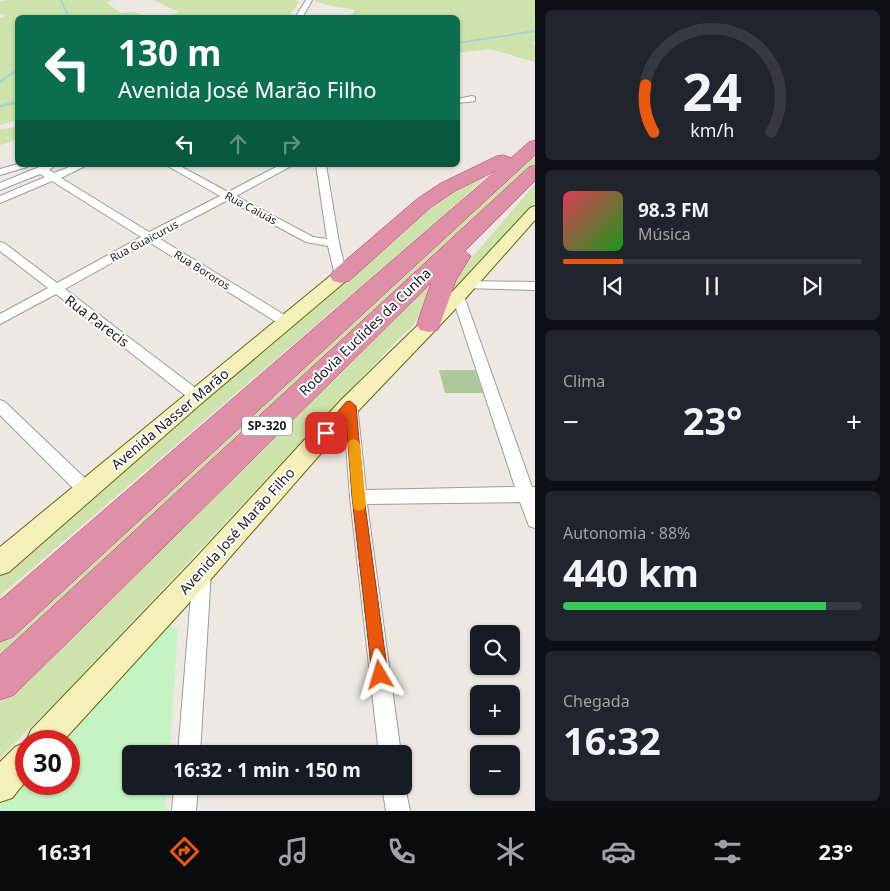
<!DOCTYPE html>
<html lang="pt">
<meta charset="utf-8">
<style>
:root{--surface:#171b24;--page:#20242c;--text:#f1f3f6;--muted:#9ea1a6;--line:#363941;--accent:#ea580c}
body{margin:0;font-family:"Noto Sans",sans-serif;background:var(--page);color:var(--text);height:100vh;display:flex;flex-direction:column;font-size:19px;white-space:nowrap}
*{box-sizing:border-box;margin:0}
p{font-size:16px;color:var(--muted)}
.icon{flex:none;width:28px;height:28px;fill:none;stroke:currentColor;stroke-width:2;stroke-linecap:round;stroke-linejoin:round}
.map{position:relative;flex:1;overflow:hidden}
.panel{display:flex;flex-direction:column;gap:10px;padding:10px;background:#0d0f14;width:355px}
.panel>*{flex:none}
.guide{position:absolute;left:15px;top:15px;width:445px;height:152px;border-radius:8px;box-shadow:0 1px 4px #0004;background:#0b6e4f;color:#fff;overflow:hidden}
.tools{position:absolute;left:470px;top:625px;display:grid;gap:10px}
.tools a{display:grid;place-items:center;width:50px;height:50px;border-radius:8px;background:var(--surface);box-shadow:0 1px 4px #0004;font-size:25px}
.speed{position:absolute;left:15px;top:730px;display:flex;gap:10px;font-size:25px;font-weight:700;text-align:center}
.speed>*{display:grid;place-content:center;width:65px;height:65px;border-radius:50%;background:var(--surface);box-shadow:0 1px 4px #0004;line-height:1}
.speed .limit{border:8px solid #d22;background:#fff;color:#111}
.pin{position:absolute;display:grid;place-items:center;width:42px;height:42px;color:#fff;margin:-21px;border-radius:10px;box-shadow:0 2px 8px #0006}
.me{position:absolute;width:55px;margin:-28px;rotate:353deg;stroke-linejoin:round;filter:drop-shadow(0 0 4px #0008)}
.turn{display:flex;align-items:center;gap:18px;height:105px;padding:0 20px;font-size:22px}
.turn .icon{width:65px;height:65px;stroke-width:2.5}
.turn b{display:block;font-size:35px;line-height:42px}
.lanes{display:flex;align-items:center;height:48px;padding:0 20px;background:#0003;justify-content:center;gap:25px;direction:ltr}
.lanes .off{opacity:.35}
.big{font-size:38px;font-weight:700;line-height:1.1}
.panel .widget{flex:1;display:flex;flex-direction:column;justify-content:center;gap:8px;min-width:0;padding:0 18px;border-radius:8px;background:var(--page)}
.panel .dial{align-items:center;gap:0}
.dial svg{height:130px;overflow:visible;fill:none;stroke:var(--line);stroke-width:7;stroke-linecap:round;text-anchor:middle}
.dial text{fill:var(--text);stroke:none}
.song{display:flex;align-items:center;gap:15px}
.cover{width:60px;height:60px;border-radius:8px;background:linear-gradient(135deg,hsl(350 70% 55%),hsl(120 70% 35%))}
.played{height:5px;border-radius:2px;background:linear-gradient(90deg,var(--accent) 20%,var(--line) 20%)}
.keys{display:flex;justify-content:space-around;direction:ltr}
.heat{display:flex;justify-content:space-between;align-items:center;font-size:28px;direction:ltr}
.charge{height:8px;border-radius:4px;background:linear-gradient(90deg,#34c759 88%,var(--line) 0)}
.trip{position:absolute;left:122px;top:745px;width:290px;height:50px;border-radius:8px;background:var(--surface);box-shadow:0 1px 4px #0004;font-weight:700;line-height:50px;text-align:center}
.tab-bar{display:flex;height:80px;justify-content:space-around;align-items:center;background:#090b0e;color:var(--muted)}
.tab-bar .icon{width:35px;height:35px}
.tab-bar .selected{color:var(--accent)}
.tab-bar b{font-size:22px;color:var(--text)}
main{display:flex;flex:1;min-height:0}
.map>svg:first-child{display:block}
.grass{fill:#cee3ab}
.forest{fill:#adc99a}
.park{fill:#c4f4c2}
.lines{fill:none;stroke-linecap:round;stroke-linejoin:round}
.stream-far1{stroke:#a6d2d7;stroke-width:2}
.stream{stroke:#a6d2d7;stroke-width:2.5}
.minor-casing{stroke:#9d9d9d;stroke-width:2}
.secondary-casing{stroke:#69680d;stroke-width:2}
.motorway-casing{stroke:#c93178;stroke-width:1}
.minor{fill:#fff;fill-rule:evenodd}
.secondary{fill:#f4f0b9;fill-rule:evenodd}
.motorway{fill:#df8fa8;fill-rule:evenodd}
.route{fill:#ea580c;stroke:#983908}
.slow{fill:#f59e0b}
.labels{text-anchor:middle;stroke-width:4;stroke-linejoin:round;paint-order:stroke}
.far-street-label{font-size:11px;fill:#1c1c1c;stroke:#fff}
.shield{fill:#fff;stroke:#606060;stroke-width:1}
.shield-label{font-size:12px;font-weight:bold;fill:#1c1c1c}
.street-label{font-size:14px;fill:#1c1c1c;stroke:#fff}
</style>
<main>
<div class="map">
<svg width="535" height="811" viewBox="0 0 535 811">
<rect width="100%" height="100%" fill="#ede8e2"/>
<g class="grass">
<polygon points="7,0 111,0 107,3 121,13 134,12 148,17 18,18 17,120 0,125 0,18 5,16 0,13 0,1"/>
<polygon points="153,0 296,0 299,2 288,17 166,18 179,12"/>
<path d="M 314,0 L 535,0 L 535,41 L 532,42 L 535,47 L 535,62 L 490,49 L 458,53 L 458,18 L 357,17 L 352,15 L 355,10 C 343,7 323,6 314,0 Z"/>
<polygon points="17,126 17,140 0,145 0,130"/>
<polygon points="535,151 535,164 0,668 0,637"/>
<polygon points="489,174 405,251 338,306 0,596 0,573 426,204"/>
<polygon points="535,184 535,203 455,289 451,288 449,277 469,261"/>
<polygon points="429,286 433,290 433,296 411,328 402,335 66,692 0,758 0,703 425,287"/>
</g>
<polygon class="forest" points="439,370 475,370 483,393 445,393"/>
<path class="park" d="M 168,625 L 178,629 L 169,754 L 131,754 L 131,786 L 167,786 L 165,811 L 0,811 C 0,795 16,783 26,772 L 26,784 L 69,784 L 69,741 L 54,741 L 160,626 Z"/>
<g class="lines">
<g class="stream-far1">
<polyline points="61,0 69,18"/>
<polyline points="458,43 535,31"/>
<polyline points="0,82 18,69"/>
</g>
<polyline class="stream" points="0,106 18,102"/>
<g class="minor-casing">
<g id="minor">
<polygon points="306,0 312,0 302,18 295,18"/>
<polygon points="472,96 475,97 475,101 458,103 458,99"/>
<polygon points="18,164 29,165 27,167 0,175 0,169"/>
<polygon points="44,165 52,165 53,167 49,170 54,173 74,165 87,165 61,178 149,232 220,196 166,165 178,165 228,192 280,165 293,165 236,196 313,237 327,239 316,165 326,165 339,243 347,276 341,280 335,276 328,246 306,242 228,200 157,237 291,319 293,322 291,325 281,325 149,242 65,289 201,392 203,396 201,400 196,402 191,400 56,294 0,324 0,314 48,288 0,251 0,242 4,243 57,283 141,237 52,181 0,203 0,196 45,177 40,174 0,190 0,183"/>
<polygon points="466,281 535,282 535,290 462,288 460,285"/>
<polygon points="458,292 464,296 532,487 535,487 535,528 529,526 520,502 367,504 401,754 379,754 350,497 343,405 345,401 350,399 355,401 357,405 366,490 515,487 452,296"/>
<polygon points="0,400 5,402 92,485 94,490 92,495 86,497 80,495 0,415"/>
<polygon points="202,562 209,565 211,571 200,754 178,754 193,571 195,565"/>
<polygon points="404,782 410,811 386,811 382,786 404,786"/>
<polygon points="174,786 198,786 196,811 172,811"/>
</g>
</g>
<g class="secondary-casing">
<g id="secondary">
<polygon points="535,206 535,220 464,300 358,411 211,579 63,741 26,741 31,730 193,561 342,399 452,292 530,208"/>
<polygon points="341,271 347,272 350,276 347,280 203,402 9,572 0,575 0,547 335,272"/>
<polygon points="26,742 26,781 12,798 0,802 0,762 15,747"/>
</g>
</g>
<g class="motorway-casing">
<g id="motorway">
<polygon points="535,141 535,155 13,637 0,642 0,600 497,170 455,191 431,207 349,281 341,283 333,281 330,276 333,271 417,199 441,183 497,156 503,155 511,158 529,142"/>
<polygon points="535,166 535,181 465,251 471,256 456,280 438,330 429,332 420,330 417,324 431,283 14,695 0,700 0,655 529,167"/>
</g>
</g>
<use href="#minor" class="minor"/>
<use href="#secondary" class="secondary"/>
<use href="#motorway" class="motorway"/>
</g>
<polygon class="route" points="350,401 356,406 364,497 388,675 386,680 380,683 375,680 372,675 352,497 346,418 330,436 321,436 320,433 346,402"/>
<polygon class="slow" points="354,439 358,441 360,444 366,505 364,509 359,511 354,509 353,505 348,444 349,441"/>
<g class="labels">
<g class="far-street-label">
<text transform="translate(251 208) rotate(28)" y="4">Rua Caiuás</text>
<text transform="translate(144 241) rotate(-28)" y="4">Rua Guaicurus</text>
<text transform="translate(202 270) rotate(32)" y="4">Rua Bororos</text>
</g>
<rect class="shield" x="242" y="416.5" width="50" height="19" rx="4"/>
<g class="shield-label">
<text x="267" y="430">SP-320</text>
</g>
<g class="street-label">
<text transform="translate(97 321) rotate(37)" y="5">Rua Parecis</text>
<text transform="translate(365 332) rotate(-44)" y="5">Rodovia Euclides da Cunha</text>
<text transform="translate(170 419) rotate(-40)" y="5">Avenida Nasser Marão</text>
<text transform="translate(237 531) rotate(-48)" y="5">Avenida José Marão Filho</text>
</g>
</g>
</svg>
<div class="tools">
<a><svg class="icon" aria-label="search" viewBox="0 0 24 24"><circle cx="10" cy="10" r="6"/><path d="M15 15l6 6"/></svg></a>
<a>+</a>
<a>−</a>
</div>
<div class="speed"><div class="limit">30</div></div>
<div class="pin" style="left:326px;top:433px;background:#d93025"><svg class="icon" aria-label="arrive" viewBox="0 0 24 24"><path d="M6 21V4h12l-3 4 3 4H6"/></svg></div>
<svg class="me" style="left:380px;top:675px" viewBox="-20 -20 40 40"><path d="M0-17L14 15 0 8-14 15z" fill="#ea580c" stroke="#fff" stroke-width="4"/></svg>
<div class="trip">16:32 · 1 min · 150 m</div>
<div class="guide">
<div class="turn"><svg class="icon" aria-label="left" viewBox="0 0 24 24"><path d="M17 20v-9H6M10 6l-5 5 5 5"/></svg><div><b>130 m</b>Avenida José Marão Filho</div></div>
<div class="lanes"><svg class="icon" aria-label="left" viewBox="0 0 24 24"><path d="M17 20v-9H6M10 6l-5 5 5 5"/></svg><svg class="icon off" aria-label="ahead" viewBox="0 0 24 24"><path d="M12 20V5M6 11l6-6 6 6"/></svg><svg class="icon off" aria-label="right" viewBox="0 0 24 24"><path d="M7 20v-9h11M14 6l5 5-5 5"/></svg></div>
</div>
</div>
<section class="panel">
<div class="widget dial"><svg viewBox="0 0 100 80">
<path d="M14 69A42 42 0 1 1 86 69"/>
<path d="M14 69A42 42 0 0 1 9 40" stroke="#ea580c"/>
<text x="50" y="56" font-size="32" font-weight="700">24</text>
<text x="50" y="72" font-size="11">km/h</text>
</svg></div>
<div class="widget">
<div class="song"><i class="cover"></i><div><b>98.3 FM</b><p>Música</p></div></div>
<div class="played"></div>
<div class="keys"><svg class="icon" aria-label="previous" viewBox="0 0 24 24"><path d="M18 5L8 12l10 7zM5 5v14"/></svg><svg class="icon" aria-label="pause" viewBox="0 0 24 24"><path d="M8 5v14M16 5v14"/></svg><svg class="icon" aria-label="next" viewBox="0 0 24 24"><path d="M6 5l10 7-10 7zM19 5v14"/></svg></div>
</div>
<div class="widget"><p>Clima</p>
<div class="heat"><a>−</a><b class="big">23°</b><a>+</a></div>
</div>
<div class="widget"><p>Autonomia · 88%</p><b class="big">440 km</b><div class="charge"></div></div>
<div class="widget"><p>Chegada</p><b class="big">16:32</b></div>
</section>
</main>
<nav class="tab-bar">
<b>16:31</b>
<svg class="icon selected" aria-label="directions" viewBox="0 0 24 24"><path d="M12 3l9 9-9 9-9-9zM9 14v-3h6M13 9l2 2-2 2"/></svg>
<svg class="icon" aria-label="music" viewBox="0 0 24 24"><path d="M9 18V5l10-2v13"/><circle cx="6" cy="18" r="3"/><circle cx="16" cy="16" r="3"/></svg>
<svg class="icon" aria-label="phone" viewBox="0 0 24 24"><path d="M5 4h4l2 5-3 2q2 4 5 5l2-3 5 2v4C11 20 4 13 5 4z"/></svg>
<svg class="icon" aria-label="climate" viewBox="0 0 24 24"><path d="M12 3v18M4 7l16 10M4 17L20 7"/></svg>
<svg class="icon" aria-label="car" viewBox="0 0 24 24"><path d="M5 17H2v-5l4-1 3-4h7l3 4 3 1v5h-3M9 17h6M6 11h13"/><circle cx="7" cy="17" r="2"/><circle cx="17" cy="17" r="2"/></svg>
<svg class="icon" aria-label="filters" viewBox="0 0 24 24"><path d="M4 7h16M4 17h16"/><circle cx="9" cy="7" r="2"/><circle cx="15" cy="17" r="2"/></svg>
<b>23°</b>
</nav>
